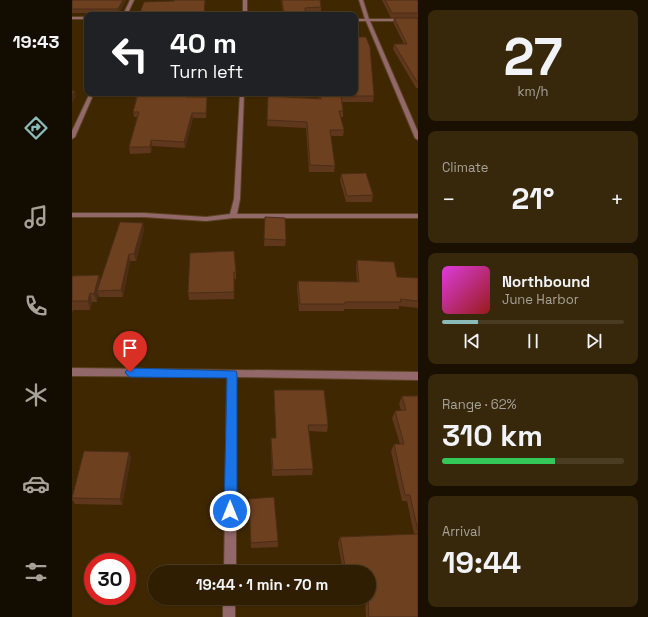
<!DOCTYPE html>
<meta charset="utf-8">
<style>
:root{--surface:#2f1e01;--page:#37270b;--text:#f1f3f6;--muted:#a7a299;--line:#4a3c23;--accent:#8bbbb9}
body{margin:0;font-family:"Space Grotesk",sans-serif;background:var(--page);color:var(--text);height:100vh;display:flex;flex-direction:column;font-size:15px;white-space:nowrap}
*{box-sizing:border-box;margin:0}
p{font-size:13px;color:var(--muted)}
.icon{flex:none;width:22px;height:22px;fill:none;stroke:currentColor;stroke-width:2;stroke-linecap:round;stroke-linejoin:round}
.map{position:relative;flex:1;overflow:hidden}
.side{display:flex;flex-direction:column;gap:10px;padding:10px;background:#1a1001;width:230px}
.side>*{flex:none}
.banner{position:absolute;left:12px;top:12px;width:274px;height:84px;border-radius:8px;box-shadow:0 1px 3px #0004,0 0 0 1px var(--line);background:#202124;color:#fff;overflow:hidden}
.speed{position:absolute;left:12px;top:553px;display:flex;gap:8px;font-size:20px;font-weight:700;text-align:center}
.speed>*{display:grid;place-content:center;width:52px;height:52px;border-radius:50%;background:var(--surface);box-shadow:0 1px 3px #0004,0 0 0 1px var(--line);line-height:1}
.speed .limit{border:6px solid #d22;background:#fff;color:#111}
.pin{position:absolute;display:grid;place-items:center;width:34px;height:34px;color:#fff;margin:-41px -17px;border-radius:50% 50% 50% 0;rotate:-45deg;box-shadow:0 0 4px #0007}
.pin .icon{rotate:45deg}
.me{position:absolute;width:44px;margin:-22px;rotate:0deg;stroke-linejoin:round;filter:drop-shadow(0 0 3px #0008)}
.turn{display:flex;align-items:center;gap:14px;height:84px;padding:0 20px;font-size:18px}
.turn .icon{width:52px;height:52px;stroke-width:2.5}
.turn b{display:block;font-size:28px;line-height:34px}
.big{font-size:30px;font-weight:700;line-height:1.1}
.side .card{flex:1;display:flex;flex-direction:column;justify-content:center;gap:6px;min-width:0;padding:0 14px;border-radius:8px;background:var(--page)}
.side .dial{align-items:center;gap:0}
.dial b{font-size:52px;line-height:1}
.song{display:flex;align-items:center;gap:12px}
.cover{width:48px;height:48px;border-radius:6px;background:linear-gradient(135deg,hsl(300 70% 55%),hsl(0 70% 35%))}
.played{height:4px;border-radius:2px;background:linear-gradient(90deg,var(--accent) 20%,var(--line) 20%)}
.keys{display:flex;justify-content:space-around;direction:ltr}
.heat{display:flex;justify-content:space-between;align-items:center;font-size:22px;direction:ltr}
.charge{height:6px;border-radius:3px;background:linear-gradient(90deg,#34c759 62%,var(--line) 0)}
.trip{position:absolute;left:76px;top:565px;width:228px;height:40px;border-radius:20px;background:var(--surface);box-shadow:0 1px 3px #0004,0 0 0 1px var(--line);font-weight:700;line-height:40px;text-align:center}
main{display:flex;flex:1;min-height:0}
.menu{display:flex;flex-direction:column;width:72px;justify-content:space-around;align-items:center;background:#130c00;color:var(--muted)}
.menu .icon{width:28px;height:28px}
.menu .on{color:var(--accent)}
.menu b{font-size:18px;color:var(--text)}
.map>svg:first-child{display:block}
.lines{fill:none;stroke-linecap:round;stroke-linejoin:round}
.minor-casing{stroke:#5a431f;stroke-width:2}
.minor{fill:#92686b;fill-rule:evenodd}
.wall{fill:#5e371c}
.shaded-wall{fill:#4c2d16}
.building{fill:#6d4020;stroke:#4c2d16}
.route{fill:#1a73e8;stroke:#114b97}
</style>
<main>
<nav class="menu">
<b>19:43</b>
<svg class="icon on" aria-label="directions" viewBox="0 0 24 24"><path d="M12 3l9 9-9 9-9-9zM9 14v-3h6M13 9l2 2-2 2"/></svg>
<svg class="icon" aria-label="music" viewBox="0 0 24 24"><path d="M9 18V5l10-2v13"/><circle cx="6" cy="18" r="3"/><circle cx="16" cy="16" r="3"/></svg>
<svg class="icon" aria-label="phone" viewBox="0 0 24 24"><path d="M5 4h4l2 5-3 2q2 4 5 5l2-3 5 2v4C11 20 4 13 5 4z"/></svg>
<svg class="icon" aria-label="climate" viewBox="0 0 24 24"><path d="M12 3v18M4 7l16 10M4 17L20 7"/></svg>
<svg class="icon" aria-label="car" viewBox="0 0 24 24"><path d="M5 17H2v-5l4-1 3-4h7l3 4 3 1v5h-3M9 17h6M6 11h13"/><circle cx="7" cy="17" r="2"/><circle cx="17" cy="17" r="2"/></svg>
<svg class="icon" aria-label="filters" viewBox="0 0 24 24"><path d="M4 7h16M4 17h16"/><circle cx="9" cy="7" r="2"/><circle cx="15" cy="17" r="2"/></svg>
</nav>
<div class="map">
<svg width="346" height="617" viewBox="0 0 346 617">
<rect width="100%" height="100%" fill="#3f2801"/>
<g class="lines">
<g class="minor-casing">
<g id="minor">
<polygon points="58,0 62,0 55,15 51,15"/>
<rect x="171" y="0" width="4" height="15"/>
<polygon points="287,0 291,0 297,19 346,19 346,21 298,21 346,132 346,140 343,138 294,21 283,21 283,19 293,19"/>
<rect x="0" y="17" width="15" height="2"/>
<polygon points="18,93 22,93 3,137 0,139 0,131"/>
<polygon points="168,93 172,93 168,199 165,214 346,214 346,218 161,218 134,221 72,217 0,217 0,213 72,213 134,217 158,214 162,199"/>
<polygon points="0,368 346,372 346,380 164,377 164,572 152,572 155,377 0,376"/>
<rect x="151" y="598" width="12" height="19"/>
</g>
</g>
<use href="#minor" class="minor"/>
</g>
<g class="wall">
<polygon points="0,0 54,0 47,13 0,13"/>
<polygon points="209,0 248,0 249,7 249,12 234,12 234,15 211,15"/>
<polygon points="310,0 346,0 346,18 319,18"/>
<polygon points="322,18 346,18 346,88 344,88 321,49 322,44 332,44 321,22"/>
<polygon points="247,93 283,93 302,96 301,102 270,102 271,111 271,117 268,117 272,130 271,136 259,136 263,166 262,172 237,172 234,128 195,126 196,96 247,98"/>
<polygon points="63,94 116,97 135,102 134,118 121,118 113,148 80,146 79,153 58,154 57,147 65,117 62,117 61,112 64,100"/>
<polygon points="269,174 301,195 300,202 274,202 268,180"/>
<polygon points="193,217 214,240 213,246 192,246"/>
<polygon points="72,230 64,261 58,261 51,297 27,297 26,294 25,302 20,302 18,310 1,310 0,313 0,276 27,275 28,281"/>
<polygon points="118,253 164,272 164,279 162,279 162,299 117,300 116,293"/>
<polygon points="285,260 325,277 346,278 346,308 327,306 327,309 272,309 272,311 227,311 225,288 226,281 285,282 284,267"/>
<polygon points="202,390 256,425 255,432 237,431 241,469 240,475 200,476 199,445 199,438 204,438 202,397"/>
<polygon points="330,396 346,396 346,617 294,617 293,598 297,598 297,572 271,572 266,543 268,537 342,534 335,501 330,501 319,451 322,444 328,444 320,418 323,411 329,410 327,404"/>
<polygon points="57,452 59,458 50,505 3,504 0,499 0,497"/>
<polygon points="177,499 206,541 206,547 179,548"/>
</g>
<g class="shaded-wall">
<polygon points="51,0 54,0 47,13 46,9"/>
<polygon points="3,91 4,97 0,103 0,95"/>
<polygon points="120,113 121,118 113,148 112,142"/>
<polygon points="79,140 80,146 79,153 78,147"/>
<polygon points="71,223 72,230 64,261 62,254"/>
<polygon points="57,254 58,261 51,297 49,290"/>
<polygon points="27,275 29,283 25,291 26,294 25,302 22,294"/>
<polygon points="18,293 20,302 18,310 16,301"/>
<polygon points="57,452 59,458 50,505 48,499"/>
</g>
<g class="building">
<polygon points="0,0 51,0 46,9 0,9"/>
<polygon points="103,0 133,0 132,15 67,15 72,2 102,1"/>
<polygon points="210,0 248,0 249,7 233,8 234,15 212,15"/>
<polygon points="313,0 346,0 346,13 320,13"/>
<polygon points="322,18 346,18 346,82 345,82 322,44 335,44"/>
<polygon points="283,37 294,37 298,47 302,96 269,96 271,111 267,111 272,130 258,130 263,166 238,165 235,122 195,120 196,96 249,99 248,93 283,93"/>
<polygon points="0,91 3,91 0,95"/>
<polygon points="64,93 115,93 114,97 135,97 134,113 120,113 112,142 79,140 78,147 57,147 67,112 61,112 66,94 63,94"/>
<polygon points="294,173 301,195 275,196 269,174"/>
<polygon points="193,217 213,218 214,240 192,239"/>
<polygon points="48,222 71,223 62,254 57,254 49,290 25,291"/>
<polygon points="162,251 164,272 162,272 162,292 116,293 118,253"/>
<polygon points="285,260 322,262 325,277 346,278 346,301 328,299 329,302 273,302 273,304 228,304 226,281 287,282"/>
<polygon points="27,275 22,294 18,293 16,301 0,301 0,276"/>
<polygon points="202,390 252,390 256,425 236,425 241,469 201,470 199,438 204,438"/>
<polygon points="330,396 346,396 346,531 338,495 333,495 322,444 332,444 323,411 334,410"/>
<polygon points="12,451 57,452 48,499 0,498"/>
<polygon points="202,497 206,541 179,543 177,499"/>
<polygon points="346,534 346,617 297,617 296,598 297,598 297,572 274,572 268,537"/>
</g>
<polygon class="route" points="58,368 164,371 165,374 165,511 163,515 158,517 154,515 152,511 155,378 58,377 55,375 53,372 55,370"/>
</svg>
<div class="speed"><div class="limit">30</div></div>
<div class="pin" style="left:58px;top:372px;background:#d93025"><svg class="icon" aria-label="arrive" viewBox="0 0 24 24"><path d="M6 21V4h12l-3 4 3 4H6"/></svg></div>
<svg class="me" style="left:158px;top:511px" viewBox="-20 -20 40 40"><circle r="17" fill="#1a73e8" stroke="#fff" stroke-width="3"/><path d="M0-11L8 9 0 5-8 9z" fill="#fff"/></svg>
<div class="trip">19:44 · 1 min · 70 m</div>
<div class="banner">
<div class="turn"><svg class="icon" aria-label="left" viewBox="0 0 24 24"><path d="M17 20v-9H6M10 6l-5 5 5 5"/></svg><div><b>40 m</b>Turn left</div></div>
</div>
</div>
<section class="side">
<div class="card dial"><b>27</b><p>km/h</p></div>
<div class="card"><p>Climate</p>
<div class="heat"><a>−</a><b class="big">21°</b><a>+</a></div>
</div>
<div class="card">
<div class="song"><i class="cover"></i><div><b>Northbound</b><p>June Harbor</p></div></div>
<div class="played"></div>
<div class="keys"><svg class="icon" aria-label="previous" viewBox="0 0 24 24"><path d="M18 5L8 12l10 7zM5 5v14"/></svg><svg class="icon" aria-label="pause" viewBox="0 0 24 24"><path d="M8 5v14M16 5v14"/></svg><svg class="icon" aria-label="next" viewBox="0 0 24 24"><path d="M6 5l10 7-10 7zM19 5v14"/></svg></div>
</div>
<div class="card"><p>Range · 62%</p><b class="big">310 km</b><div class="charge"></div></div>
<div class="card"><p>Arrival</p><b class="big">19:44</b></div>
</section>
</main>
